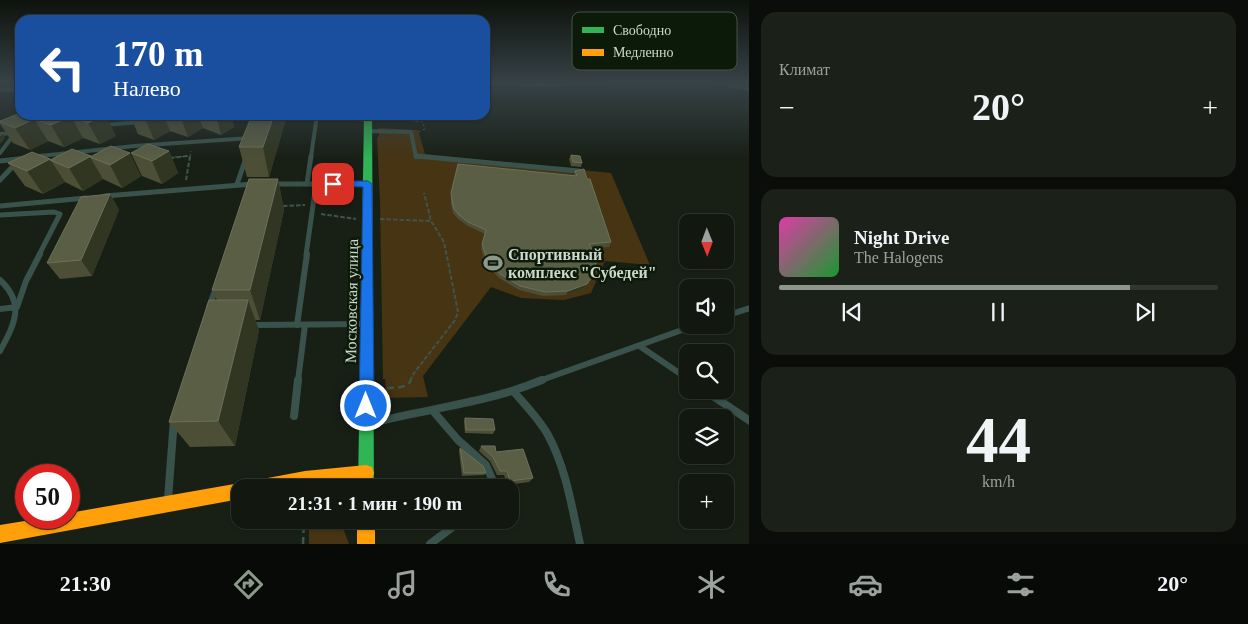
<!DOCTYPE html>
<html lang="ru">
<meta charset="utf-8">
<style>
:root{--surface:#121810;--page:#1b2119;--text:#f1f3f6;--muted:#9ca09f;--line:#313730;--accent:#8e978c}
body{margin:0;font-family:"Times New Roman",serif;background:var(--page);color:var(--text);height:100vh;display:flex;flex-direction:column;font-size:19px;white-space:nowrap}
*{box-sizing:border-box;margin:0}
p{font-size:16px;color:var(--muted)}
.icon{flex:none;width:28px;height:28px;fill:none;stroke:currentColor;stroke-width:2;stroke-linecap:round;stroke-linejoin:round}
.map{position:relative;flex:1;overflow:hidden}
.drawer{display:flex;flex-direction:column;gap:12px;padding:12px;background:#0a0d09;width:499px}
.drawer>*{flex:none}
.banner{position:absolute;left:15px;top:15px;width:475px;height:105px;border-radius:15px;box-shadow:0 1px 4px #0004,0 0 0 1px var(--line);background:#1a4fa0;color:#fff;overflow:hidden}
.needle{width:32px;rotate:179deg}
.tools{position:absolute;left:679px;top:214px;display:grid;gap:10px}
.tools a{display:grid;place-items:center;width:55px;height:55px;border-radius:10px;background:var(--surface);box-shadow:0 1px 4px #0004,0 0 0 1px var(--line);font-size:25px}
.speed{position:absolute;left:15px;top:464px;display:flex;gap:10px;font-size:25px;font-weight:700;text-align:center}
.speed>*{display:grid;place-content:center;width:65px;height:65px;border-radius:50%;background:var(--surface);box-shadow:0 1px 4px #0004,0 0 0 1px var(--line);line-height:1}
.speed .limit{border:8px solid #d22;background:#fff;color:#111}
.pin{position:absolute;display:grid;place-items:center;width:42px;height:42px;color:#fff;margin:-21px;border-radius:10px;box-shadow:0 2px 8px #0006}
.me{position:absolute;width:55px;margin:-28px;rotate:0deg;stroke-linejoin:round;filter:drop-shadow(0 0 4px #0008)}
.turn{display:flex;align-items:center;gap:18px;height:105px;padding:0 15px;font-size:22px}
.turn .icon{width:65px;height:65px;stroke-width:2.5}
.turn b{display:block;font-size:35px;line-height:42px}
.big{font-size:38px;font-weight:800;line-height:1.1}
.drawer .card{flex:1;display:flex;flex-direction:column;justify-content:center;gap:8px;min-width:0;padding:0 18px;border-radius:15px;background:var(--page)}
.drawer .dial{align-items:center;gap:0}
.dial b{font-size:65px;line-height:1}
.song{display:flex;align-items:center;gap:15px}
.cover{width:60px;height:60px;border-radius:8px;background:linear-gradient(135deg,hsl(320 70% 55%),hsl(130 70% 35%))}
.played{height:5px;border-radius:2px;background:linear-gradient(90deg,var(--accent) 80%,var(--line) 80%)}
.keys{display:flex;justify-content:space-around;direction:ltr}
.heat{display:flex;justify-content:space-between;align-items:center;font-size:28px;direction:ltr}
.trip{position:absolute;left:231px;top:479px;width:288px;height:50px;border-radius:15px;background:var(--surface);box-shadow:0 1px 4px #0004,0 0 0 1px var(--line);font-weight:800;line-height:50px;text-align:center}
.tab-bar{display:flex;height:80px;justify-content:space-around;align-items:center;background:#070a06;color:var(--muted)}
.tab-bar .icon{width:35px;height:35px}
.tab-bar .current{color:var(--accent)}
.tab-bar b{font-size:22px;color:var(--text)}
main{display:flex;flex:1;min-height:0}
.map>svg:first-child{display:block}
.green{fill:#463413}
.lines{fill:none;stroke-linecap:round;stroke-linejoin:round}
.path-far2{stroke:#41544b;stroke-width:1;stroke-dasharray:3 2;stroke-linecap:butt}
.path-far1{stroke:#41544b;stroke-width:2;stroke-dasharray:4.5 2;stroke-linecap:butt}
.path{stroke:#41544b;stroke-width:2.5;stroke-dasharray:7 4;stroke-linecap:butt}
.lane-far3{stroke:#39534c;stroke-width:4}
.lane-far2{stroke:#39534c;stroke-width:5}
.lane-far1{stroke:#39534c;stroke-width:6}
.lane{stroke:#39534c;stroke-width:8}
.street{fill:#39534c;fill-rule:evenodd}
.fast{fill:#30b455;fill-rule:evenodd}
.slow{fill:#ff9f0a;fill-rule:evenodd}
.wall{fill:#4c4f35}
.shaded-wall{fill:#313622}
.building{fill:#5a5e45;stroke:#6c715a}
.route{fill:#1a73e8;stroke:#114b97}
.labels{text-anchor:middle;stroke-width:5;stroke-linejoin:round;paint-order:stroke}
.poi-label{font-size:16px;font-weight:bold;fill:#cdd7cb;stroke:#0c1b09;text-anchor:start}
.street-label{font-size:16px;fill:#cdd7cb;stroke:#0c1b09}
.key{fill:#0c1b09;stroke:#465343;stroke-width:1}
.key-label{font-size:14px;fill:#cdd7cb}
</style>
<main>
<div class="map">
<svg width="750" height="544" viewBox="0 0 750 544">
<rect width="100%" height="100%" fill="#182016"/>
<g class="green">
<polygon points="378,128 418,130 425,154 611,173 650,265 605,261 591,293 564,300 521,298 491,287 423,376 428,397 386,398 385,379 383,379 380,201 377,138 379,136"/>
<polygon points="309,520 335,520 343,528 349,544 309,544"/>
</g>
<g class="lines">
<g class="path-far2">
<polyline points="410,115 412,121 422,122"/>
<polyline points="418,132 425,129 420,115"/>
<polyline points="175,157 190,156"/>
<polyline points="190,157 191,151"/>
</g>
<g class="path-far1">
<polyline points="170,158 188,156"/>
<polyline points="186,180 190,156"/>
<polyline points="283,206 305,205"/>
<polyline points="321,214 356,219"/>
<polyline points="380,219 431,221"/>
<polyline points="410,381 414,373 455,320 458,312 444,242 431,221 424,193"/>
</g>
<g class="path">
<path d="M 387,388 C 396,387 407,389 411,380"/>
<polyline points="303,544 304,520"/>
</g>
<g class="lane-far3">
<polyline points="714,82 750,89"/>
<polyline points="485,83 546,85 607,82"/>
<polyline points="323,115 368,120"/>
<polyline points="104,125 140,122"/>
<polyline points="367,131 411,132 416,157 422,157"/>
<polyline points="0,134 13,133"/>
<polyline points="0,153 15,133"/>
<polyline points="31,157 134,146 250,138"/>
<polyline points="311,157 317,115"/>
</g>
<g class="lane-far2">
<polyline points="416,156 579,171"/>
<polyline points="0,161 43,156"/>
<polyline points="0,180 16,163"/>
<polyline points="237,184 246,158"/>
<polyline points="272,184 368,184"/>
<polyline points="307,184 311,156"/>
<polyline points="105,196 253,184"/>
<polyline points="0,206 86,198"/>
<polyline points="0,215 54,212 60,214 39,255"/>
<polyline points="306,255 316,184"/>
</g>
<g class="lane-far1">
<path d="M 0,280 C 26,304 14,325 0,351"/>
<polyline points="209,307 216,288"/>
<polyline points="0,309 17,307 26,281 40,254"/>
<polyline points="725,316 750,308"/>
<polyline points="250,325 366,324"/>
<polyline points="297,325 307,254"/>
<polyline points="641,347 688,379"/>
<polyline points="298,381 305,325"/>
<polyline points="539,381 696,325"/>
</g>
<g class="lane">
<polyline points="704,390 750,421"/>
<path d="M 514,392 C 526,406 539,419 548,435 C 566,468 572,508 580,544"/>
<polyline points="433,411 458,440 486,465 496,488"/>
<polyline points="294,416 298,380"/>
<path d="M 372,423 C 430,408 487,403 542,380"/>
<polyline points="168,499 174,419"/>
<polyline points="430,544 462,520"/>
</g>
<polygon class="street" points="20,87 20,91 0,92 0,88"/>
<polygon class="fast" points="364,115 372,115 374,488 358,488"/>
<g class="slow">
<polygon points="366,465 372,467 374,473 372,479 366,481 304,488 249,488 251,482 257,480 305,471"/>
<polygon points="240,483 246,485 247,488 240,488 240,499 0,543 0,525 43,518 69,518 69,513"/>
<rect x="357" y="520" width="18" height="24"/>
</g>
</g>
<g class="wall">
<polygon points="74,115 116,136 100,144 83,138 64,147 48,141 30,150 13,143 0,124 0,121 71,116"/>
<polygon points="130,115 231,115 234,127 221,135 203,128 188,137 170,131 154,140 138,134"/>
<polygon points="252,115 287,115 269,177 247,177 239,147"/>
<polygon points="72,149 141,176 122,188 103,179 83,191 65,182 43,194 25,186 8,163 50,160"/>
<polygon points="169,151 178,173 162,184 142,176 131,153"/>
<polygon points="571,155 582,163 581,167 571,166 569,159"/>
<polygon points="458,164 574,176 575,171 587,179 611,242 609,247 591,248 596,271 584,288 566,295 543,296 519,290 499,278 485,263 481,248 485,234 468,226 458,219 453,213 451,205 451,197"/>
<polygon points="278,179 284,210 260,320 255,320 259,330 235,446 190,447 169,422 217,300 212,290"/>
<polygon points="110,194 119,210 92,276 60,279 47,263"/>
<polygon points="465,418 495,430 493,434 465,433 464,421"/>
<polygon points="481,446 496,452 533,478 529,482 507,485 504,475 497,475 490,461 479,451"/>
<polygon points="460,448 486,473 484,475 462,476 459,451"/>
</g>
<g class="shaded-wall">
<polygon points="104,115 106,115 116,136 100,144 88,123"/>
<polygon points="152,115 164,115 170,131 154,140 145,118"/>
<polygon points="182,115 198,115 203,128 188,137 180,116"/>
<polygon points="216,115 231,115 234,127 221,135"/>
<polygon points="274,115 287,115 287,116 269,177 263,147"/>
<polygon points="71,116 83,138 64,147 51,125"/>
<polygon points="36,118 34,119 48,141 30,150 15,128"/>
<polygon points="3,134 5,138 0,144 0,137"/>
<polygon points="169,151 178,173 162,184 152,161"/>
<polygon points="130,153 141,176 122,188 110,165"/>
<polygon points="91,156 90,157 103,179 83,191 69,168"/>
<polygon points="50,159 65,182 43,194 27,171"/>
<polygon points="278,179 284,210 260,320 250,290"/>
<polygon points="110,194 119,210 92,276 81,260"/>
<polygon points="596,271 584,288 566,295 568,291"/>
<polygon points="248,300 259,330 235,446 218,421"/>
</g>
<g class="building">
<polygon points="18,114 20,115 36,118 15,128 0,122 0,121"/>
<polygon points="44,115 67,115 71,116 51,125 34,119"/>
<polygon points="74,115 104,115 88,123 71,117"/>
<polygon points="136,115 152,115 145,118"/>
<polygon points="252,115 274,115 263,147 239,147"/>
<polygon points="148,144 169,151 152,161 131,153"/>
<polygon points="111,146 130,153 110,165 90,157"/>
<polygon points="72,149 91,156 69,168 50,160"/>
<polygon points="32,152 50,159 27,171 8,163"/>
<polygon points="571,155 580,156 582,163 573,162"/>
<polygon points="458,164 577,176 575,171 584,169 587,179 590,179 611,242 589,244 596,256 596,271 587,284 568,291 545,292 520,286 500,274 487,259 482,244 486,230 468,222 459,215 454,209 452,201 451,193"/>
<polygon points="249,179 278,179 250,290 212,290"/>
<polygon points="110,194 81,260 47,263 81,197"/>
<polygon points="209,300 248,300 218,421 169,422"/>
<polygon points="465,418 493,419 495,430 466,430"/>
<polygon points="481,446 495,446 496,452 523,449 533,478 510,481 507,471 500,471 493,457"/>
<polygon points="460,448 483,466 486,473 464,473"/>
</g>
<linearGradient id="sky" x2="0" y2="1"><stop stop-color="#0d120c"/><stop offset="0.52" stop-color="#374247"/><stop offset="1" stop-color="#374247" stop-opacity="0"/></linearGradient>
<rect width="750" height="158" fill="url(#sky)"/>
<polygon class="route" points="333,181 368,181 372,184 374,406 372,411 366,413 361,411 359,406 363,187 330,186 329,184"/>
<defs>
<g id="stadium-bare" transform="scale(1.5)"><path d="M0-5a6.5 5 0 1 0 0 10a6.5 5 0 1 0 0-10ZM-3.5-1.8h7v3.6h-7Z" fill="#8e978c" stroke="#0c1b09" stroke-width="2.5" paint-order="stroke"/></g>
</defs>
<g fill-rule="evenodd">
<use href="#stadium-bare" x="493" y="263"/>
</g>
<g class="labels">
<g class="poi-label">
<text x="508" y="260">Спортивный<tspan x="508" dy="18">комплекс "Субедей"</tspan></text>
</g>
<g class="street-label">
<text transform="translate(351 301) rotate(-89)" y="6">Московская улица</text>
</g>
</g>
<rect x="572" y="12" width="165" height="58" rx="8" class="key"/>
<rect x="582" y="27" width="22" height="6" fill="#30b455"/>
<rect x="582" y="49" width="22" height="7" fill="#ff9f0a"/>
<g class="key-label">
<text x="613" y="35">Свободно</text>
<text x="613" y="57">Медленно</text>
</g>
</svg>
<div class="tools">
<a><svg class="needle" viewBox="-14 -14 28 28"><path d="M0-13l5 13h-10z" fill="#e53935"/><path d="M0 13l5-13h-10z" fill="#9ca09f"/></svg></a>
<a><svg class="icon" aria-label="sound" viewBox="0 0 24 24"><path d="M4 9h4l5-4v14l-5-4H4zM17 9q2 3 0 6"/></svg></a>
<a><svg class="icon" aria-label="search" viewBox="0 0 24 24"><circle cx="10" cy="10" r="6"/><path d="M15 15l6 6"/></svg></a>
<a><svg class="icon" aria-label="layers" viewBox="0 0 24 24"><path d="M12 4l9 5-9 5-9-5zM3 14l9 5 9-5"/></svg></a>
<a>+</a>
</div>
<div class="speed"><div class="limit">50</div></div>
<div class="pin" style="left:333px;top:184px;background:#d93025"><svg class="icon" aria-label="arrive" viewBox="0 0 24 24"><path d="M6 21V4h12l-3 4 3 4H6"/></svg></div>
<svg class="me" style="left:366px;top:406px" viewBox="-20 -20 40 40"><circle r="17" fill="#1a73e8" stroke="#fff" stroke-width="3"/><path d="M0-11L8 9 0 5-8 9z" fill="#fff"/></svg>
<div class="trip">21:31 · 1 мин · 190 m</div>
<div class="banner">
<div class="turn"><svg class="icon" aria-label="left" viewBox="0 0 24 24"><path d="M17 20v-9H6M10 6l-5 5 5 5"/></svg><div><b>170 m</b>Налево</div></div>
</div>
</div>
<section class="drawer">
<div class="card"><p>Климат</p>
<div class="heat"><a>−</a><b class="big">20°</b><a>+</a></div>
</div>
<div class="card">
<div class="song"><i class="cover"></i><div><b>Night Drive</b><p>The Halogens</p></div></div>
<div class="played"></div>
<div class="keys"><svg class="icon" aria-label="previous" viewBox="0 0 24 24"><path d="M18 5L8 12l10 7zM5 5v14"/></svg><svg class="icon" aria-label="pause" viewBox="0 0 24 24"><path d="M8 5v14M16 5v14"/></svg><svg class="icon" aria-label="next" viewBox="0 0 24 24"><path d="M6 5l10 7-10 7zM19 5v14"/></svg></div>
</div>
<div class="card dial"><b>44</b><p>km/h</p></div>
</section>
</main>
<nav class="tab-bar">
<b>21:30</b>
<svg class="icon current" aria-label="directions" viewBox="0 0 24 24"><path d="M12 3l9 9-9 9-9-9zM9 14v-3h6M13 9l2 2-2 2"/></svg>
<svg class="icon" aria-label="music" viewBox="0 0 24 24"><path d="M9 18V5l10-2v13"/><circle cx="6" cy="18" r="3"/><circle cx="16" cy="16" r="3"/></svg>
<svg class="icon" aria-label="phone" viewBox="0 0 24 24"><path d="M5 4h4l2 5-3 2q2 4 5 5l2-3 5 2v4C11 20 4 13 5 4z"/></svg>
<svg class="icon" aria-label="climate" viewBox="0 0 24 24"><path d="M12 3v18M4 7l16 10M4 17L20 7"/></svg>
<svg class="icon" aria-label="car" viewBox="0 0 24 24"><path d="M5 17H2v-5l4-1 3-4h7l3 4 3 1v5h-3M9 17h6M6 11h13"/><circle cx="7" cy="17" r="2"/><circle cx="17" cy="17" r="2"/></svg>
<svg class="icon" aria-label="filters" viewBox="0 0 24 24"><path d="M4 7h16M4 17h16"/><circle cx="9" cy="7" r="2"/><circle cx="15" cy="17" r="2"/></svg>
<b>20°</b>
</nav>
